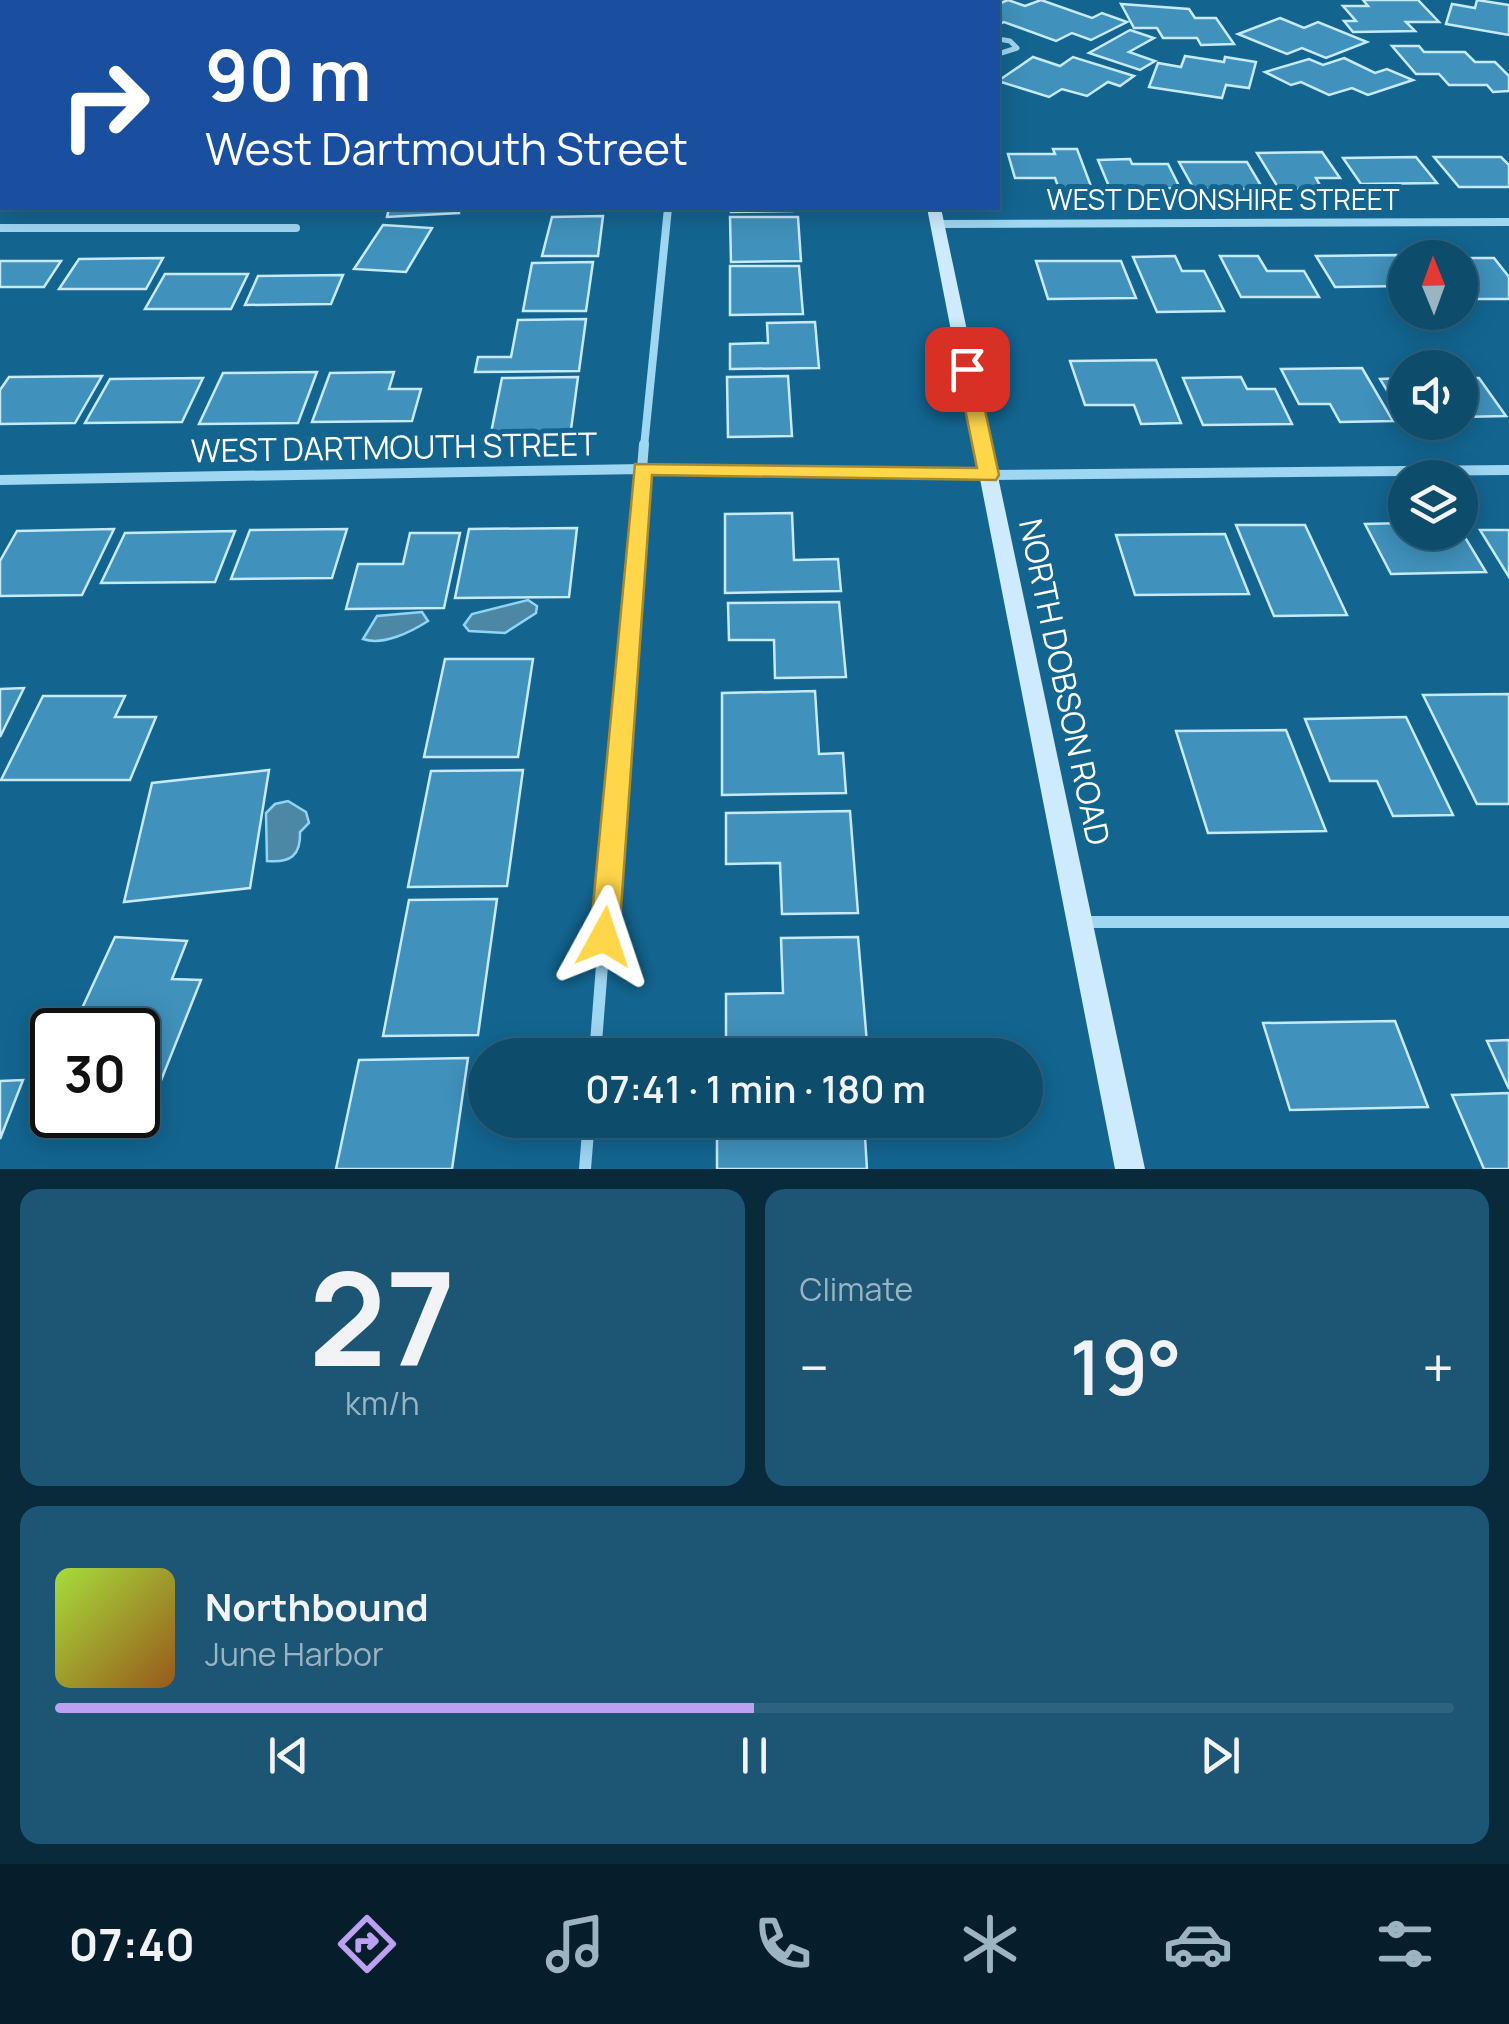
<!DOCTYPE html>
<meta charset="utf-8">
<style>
:root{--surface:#0e4c6c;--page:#1c5674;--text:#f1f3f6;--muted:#9bb4c2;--line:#2e637f;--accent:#bca0f2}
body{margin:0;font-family:Manrope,sans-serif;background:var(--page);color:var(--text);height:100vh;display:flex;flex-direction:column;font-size:38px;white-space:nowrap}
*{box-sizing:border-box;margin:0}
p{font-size:32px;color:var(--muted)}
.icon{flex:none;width:55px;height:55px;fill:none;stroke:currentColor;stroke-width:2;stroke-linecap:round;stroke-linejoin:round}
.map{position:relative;height:1169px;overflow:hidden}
.sheet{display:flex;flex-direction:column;gap:20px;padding:20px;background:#082a3b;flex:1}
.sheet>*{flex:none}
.top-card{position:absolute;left:0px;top:0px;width:1000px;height:210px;box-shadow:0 5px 25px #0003,0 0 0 2px var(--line);background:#1a4fa0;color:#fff;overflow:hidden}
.needle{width:65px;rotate:359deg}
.controls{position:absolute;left:1388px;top:240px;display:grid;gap:20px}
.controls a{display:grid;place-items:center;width:90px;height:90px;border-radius:50%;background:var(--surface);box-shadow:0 5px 25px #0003,0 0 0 2px var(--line);font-size:50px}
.speed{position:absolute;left:30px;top:1008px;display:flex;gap:20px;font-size:50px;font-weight:700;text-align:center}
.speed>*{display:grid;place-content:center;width:130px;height:130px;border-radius:50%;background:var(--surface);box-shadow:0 5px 25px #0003,0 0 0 2px var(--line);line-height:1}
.speed .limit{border:5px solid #111;border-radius:15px;background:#fff;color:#111}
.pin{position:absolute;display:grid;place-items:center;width:85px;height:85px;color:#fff;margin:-42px;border-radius:20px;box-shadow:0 5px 15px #0006}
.me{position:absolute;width:110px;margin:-55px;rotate:5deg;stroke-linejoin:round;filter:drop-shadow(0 0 8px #0008)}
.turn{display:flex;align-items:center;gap:35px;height:210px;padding:0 40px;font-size:45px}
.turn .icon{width:130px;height:130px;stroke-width:2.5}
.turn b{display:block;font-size:70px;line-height:85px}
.big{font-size:75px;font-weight:600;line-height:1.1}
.sheet .card{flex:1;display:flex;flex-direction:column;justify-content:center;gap:15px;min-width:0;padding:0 35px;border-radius:20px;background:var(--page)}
.sheet .dial{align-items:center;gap:0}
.dial b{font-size:130px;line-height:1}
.song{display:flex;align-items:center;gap:30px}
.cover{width:120px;height:120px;border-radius:15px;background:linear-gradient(135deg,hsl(80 70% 55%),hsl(30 70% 35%))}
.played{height:10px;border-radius:5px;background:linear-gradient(90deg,var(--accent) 50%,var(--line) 50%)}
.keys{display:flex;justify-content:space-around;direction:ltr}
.heat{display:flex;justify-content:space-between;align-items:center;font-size:55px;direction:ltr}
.sheet .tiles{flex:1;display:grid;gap:20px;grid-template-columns:1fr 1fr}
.card:last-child{grid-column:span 2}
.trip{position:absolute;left:468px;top:1038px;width:575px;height:100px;border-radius:50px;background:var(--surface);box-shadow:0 5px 25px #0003,0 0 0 2px var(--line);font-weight:600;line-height:100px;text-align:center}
.tabs{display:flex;height:160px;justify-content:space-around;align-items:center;background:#061e2b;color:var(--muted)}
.tabs .icon{width:70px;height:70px}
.tabs .active{color:var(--accent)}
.tabs b{font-size:45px;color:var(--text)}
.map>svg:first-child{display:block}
.water{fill:#4c87a5;stroke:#90d5f5;stroke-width:2.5}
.building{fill:#4091bb;stroke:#c6eafc;stroke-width:2.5}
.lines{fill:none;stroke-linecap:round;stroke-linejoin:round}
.lane{stroke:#9fd6f2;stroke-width:5}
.street-far2{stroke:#9fd6f2;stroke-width:8}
.street-far1{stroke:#9fd6f2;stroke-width:10}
.street{stroke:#9fd6f2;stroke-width:12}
.secondary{fill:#cdebfc;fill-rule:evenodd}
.route{fill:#ffd54a;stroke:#a68a30;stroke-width:2.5}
.labels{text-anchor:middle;stroke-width:10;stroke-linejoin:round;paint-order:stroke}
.far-street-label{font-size:28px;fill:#fff;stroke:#136590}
.street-label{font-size:32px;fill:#fff;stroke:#136590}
</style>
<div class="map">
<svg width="1509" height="1169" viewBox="0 0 1509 1169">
<rect width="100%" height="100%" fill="#136590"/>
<g class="water">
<polygon points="528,600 537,606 536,613 505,633 469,631 464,625 472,614"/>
<path d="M 422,612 L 428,621 C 411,632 383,646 363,639 L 377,616 Z"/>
<path d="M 288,801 L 306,812 L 309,823 L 300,832 C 301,856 290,863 267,861 L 266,813 L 275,804 Z"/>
</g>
<g class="building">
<polygon points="1008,0 1025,6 1041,0 1092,18 1102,13 1127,22 1091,40 1072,33 1056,41 1004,22 998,25 998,4"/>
<polygon points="1363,0 1418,0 1439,22 1406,22 1415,31 1353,32 1344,21 1356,21 1343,6 1368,6"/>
<polygon points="1477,0 1509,5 1509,35 1446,24 1452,4 1475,8"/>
<polygon points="1121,4 1189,9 1195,18 1216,18 1234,44 1201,45 1197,38 1163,38 1157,28 1134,28"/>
<polygon points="1280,18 1304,28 1318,22 1367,42 1326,58 1302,48 1287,54 1238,34"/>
<polygon points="1130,30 1154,38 1129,52 1155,61 1140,70 1089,53"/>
<polygon points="1392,46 1419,46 1424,52 1465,52 1475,62 1495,62 1509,76 1509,91 1493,92 1487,85 1449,85 1439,74 1416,74"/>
<polygon points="1185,56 1224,62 1225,57 1256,62 1249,88 1226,85 1222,98 1149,87 1158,63 1181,67"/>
<polygon points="1033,57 1060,66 1073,57 1134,76 1120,86 1108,82 1087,96 1062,89 1049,97 998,81"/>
<polygon points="1344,58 1375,73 1387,69 1413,80 1368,95 1352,88 1329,95 1301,82 1291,85 1265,72 1309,59 1323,65"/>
<polygon points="1053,149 1077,149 1092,189 1059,189 1055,178 1015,178 1008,154 1055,154"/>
<polygon points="1322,152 1340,178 1316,178 1322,189 1279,189 1257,153"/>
<polygon points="1416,157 1437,183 1361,184 1343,158"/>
<polygon points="1434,157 1501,157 1509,165 1509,187 1459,187"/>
<polygon points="1130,159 1132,164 1168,164 1180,188 1110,189 1098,160"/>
<polygon points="1179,162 1247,162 1263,189 1194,189"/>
<polygon points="389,208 459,208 459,213 387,217"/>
<polygon points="731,208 791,208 792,211 731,212"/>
<polygon points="603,216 598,256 542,256 552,217"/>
<polygon points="730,217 798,217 801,261 731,262"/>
<polygon points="383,225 432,228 406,272 354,269"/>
<polygon points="1398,255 1405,266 1405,286 1335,287 1316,256"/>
<polygon points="1175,256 1182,271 1204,271 1224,311 1157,312 1133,257"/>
<polygon points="1220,256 1258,256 1267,271 1304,271 1319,297 1241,297"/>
<polygon points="163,258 146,289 59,289 79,259"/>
<polygon points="1460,258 1494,258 1509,277 1509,299 1460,299"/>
<polygon points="0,261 61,261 44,287 0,287"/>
<polygon points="1036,261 1121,261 1136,298 1048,299"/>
<polygon points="593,262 586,311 523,311 532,263"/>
<polygon points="730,266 799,266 803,314 730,315"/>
<polygon points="165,274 248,274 231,309 145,309"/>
<polygon points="343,275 331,304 245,305 258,276"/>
<polygon points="586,319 579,371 475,372 478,357 511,357 518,320"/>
<polygon points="815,322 819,368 730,369 730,344 768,343 767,323"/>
<polygon points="1156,360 1181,423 1141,424 1134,405 1085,405 1070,361"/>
<polygon points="1362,368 1393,421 1340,422 1330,404 1299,404 1281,369"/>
<polygon points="317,372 298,423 199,424 223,373"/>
<polygon points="394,372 389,389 421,389 412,421 312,422 330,373"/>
<polygon points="102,376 75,423 0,424 0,390 9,377"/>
<polygon points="788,376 792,436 728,437 727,377"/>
<polygon points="578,377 570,437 490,438 502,378"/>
<polygon points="1241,377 1247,389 1275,389 1292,424 1203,425 1183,378"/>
<polygon points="203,378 182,422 85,423 110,379"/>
<polygon points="1405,378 1405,417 1403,417 1380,379"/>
<polygon points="1460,378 1479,378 1506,416 1460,417"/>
<polygon points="792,513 794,560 838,559 841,591 725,593 725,514"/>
<polygon points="1405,523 1405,532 1460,532 1460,529 1486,572 1391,574 1365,524"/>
<polygon points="1236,525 1305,525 1347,615 1274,616"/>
<polygon points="577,528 569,597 455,598 469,529"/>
<polygon points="114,529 82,595 0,596 0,561 17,531"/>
<polygon points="347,529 332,578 231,579 250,530"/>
<polygon points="1480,530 1509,530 1509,577"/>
<polygon points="235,531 215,582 101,583 125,533"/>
<polygon points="410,533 460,533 444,608 346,609 358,564 403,564"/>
<polygon points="1225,534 1249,594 1135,595 1116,535"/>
<polygon points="839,602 846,677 775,678 774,640 729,640 728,603"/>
<polygon points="445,659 533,659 518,757 424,757"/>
<polygon points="24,688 0,737 0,689"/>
<polygon points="815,691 819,754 843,753 846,793 722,795 722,693"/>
<polygon points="1509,694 1509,804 1477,804 1423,695"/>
<polygon points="43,696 125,696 115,717 156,717 130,780 1,780"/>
<polygon points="1406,717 1453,815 1393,816 1377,781 1330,781 1305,719"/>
<polygon points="1286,730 1326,831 1208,833 1176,731"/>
<polygon points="269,770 250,888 124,902 152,783"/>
<polygon points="523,770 507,886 408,887 431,771"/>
<polygon points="850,811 858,913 782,914 780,863 726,864 726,813"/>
<polygon points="497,899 478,1035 383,1036 409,900"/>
<polygon points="115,937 187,941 172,979 201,980 158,1088 138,1086 138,1030 72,1030"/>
<polygon points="858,937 868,1055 726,1055 726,994 783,993 781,938"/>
<polygon points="1395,1021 1428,1107 1290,1110 1263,1023"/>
<polygon points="1509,1040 1509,1089 1487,1041"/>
<polygon points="468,1058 452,1169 336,1169 359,1060"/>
<polygon points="23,1080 0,1139 0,1081"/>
<polygon points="1509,1093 1509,1169 1484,1169 1452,1095"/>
<polygon points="717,1120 864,1120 867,1169 717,1169"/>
</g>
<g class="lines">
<polyline class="lane" points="998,39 1010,41 1017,48 998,54"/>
<g class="street-far2">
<polyline points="938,224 1509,222"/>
<polyline points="0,228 296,228"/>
<polyline points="644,447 668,208"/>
</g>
<g class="street-far1">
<polyline points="0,480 642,469 989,475 1509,470"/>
<polyline points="618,765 644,444"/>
</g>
<g class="street">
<polyline points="1080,922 1509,922"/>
<polyline points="595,1055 618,762"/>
<polyline points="585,1169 589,1120"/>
</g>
<g class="secondary">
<polygon points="888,0 898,0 899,2 888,2"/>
<polygon points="927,208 941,208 1145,1169 1115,1169"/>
</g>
</g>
<polygon class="route" points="967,363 976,369 999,475 996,480 652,475 619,937 614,946 604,950 594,946 590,937 635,464 977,468 957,369"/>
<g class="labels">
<g class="far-street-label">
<text x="1223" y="210">WEST DEVONSHIRE STREET</text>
</g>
<g class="street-label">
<text transform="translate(394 448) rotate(-1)" y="11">WEST DARTMOUTH STREET</text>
<text transform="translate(1064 682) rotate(78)" y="11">NORTH DOBSON ROAD</text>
</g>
</g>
</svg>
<div class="controls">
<a><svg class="needle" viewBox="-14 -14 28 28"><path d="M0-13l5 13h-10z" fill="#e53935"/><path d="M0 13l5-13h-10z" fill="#9bb4c2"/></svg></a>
<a><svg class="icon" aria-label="sound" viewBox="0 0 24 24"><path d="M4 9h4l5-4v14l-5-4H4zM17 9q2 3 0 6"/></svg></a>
<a><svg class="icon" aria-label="layers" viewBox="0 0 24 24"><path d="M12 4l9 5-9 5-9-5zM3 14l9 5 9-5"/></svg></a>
</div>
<div class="speed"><div class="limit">30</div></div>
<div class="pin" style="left:967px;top:369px;background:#d93025"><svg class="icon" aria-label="arrive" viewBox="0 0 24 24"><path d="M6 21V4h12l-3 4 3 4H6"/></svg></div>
<svg class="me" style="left:604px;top:937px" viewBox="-20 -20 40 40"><path d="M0-17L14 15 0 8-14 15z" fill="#ffd54a" stroke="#fff" stroke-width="4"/></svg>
<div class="trip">07:41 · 1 min · 180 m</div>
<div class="top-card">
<div class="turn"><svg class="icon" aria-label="right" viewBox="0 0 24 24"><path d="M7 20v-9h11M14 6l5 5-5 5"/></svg><div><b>90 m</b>West Dartmouth Street</div></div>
</div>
</div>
<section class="sheet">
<div class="tiles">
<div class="card dial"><b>27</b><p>km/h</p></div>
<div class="card"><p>Climate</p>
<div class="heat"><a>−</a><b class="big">19°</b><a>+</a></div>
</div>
<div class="card">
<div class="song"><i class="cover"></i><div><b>Northbound</b><p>June Harbor</p></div></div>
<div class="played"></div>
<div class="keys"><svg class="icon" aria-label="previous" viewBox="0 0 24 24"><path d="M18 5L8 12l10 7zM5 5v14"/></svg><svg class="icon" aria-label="pause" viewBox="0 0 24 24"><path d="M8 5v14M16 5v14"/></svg><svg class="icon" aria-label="next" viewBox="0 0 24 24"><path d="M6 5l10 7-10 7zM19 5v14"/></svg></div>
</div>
</div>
</section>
<nav class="tabs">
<b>07:40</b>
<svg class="icon active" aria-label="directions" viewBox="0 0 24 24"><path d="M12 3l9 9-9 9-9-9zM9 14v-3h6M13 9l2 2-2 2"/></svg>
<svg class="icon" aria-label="music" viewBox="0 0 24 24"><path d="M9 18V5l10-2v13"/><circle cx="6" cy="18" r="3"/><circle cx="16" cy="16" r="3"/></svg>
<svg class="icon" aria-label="phone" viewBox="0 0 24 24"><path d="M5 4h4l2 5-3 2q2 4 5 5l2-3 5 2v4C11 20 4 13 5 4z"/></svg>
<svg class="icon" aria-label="climate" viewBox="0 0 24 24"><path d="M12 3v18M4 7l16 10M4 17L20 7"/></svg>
<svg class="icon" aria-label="car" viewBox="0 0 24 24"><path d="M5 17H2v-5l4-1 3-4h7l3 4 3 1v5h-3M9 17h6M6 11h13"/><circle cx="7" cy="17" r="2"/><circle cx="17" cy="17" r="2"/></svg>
<svg class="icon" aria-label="filters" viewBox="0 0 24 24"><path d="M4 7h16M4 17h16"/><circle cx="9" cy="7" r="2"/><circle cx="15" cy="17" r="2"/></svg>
</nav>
